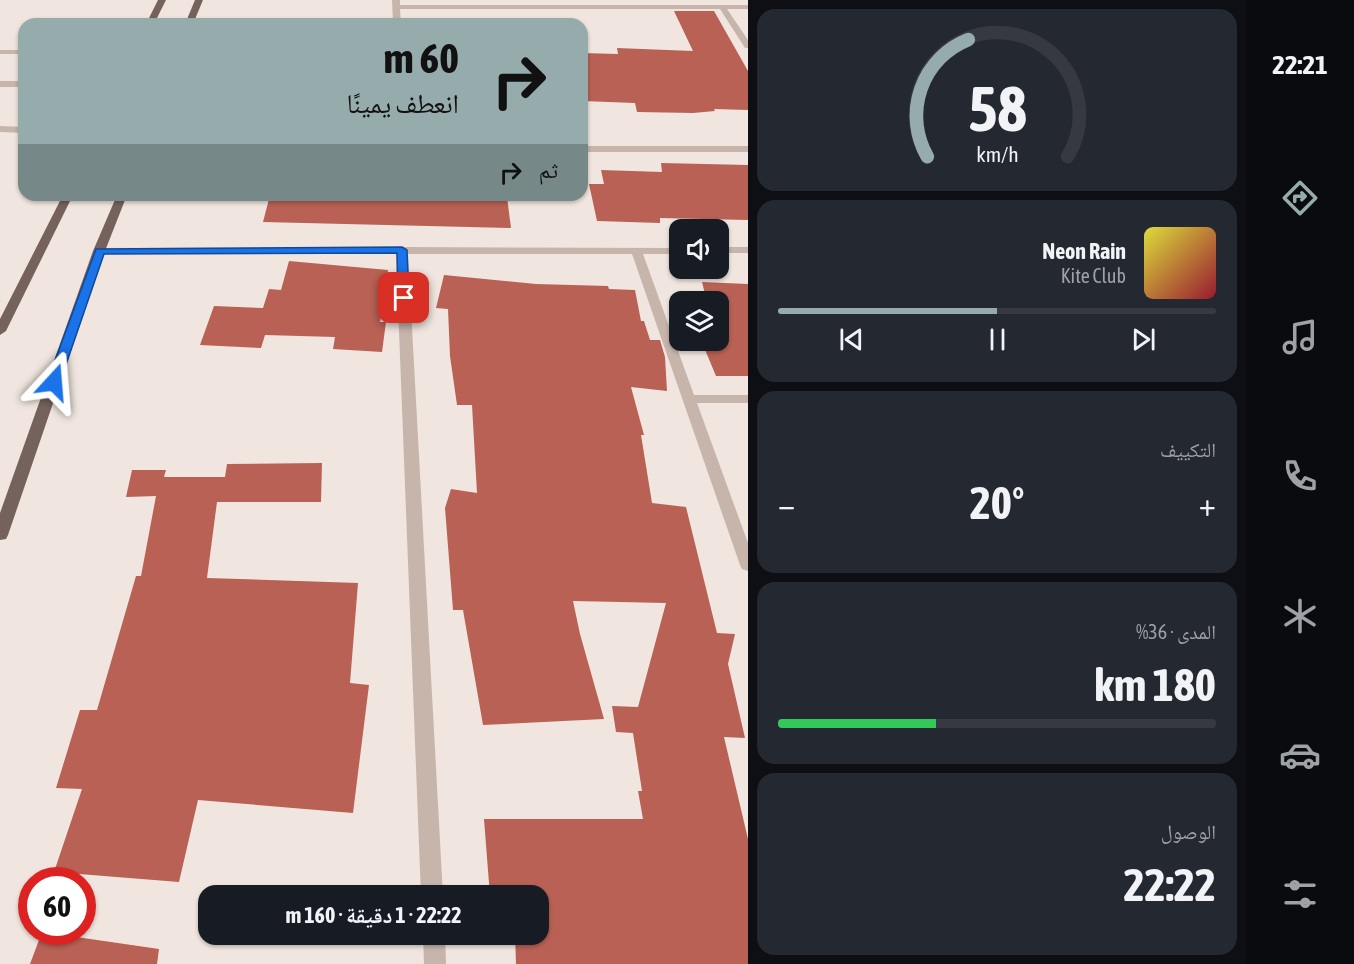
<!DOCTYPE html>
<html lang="ar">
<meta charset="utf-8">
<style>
:root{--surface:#171b24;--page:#242831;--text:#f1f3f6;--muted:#9ea1a6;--line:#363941;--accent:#95abac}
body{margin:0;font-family:"Asap Condensed","Noto Naskh Arabic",sans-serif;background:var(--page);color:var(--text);direction:rtl;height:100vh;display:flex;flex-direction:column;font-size:22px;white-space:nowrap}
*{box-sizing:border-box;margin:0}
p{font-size:20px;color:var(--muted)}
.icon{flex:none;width:33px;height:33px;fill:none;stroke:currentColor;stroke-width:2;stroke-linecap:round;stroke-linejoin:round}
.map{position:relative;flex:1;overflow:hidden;direction:ltr}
.panel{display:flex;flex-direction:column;gap:9px;padding:9px;background:#0d0f14;width:498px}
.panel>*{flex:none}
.hud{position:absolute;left:18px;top:18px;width:570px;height:183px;border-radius:18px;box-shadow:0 2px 4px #0004;direction:rtl;background:#95abac;color:#111;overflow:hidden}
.tools{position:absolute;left:669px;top:219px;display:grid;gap:12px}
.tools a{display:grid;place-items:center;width:60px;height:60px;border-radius:12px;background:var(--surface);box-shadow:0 2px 4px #0004;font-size:30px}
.speed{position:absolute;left:18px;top:867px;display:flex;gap:12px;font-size:30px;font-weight:700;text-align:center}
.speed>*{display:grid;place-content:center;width:78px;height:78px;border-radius:50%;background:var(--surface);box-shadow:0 2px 4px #0004;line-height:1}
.speed .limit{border:9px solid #d22;background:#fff;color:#111}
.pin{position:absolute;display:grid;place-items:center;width:51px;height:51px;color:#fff;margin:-26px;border-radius:12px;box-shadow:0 3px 9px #0006}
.me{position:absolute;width:66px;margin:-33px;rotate:19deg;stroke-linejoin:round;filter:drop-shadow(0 0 4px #0008)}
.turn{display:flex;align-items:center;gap:21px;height:126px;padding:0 30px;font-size:27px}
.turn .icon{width:78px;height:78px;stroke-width:2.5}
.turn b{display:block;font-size:42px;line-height:51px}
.then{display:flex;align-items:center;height:57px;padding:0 30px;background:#0003;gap:12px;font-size:22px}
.big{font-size:45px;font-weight:700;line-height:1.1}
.panel .tile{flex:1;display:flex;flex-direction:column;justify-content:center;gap:9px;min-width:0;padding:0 21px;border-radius:18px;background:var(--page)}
.panel .dial{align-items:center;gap:0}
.dial svg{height:156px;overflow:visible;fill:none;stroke:var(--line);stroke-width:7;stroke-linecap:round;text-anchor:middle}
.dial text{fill:var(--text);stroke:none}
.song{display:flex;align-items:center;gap:18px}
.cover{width:72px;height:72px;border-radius:9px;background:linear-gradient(135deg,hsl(60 70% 55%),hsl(350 70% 35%))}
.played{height:6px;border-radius:3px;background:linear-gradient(90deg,var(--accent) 50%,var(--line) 50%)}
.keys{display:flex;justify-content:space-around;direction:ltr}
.heat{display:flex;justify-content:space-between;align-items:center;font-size:33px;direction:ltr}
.charge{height:9px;border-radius:4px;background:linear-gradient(90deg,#34c759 36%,var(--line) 0)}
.trip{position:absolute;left:198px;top:885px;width:351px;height:60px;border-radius:18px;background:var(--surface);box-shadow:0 2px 4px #0004;font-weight:700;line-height:60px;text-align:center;direction:rtl}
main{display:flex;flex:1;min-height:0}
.menu{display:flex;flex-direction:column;width:108px;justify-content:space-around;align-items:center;background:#090b0e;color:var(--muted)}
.menu .icon{width:42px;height:42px}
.menu .current{color:var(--accent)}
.menu b{font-size:27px;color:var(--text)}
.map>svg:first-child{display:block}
.building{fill:#b96154}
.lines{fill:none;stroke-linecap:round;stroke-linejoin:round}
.minor{fill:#c7b5ac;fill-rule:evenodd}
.major{fill:#76625d;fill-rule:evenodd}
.route{fill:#1a73e8;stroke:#114b97;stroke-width:1.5}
</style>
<main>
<nav class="menu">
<b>22:21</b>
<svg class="icon current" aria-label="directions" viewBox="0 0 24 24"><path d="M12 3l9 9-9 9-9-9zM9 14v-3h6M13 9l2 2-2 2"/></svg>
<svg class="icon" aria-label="music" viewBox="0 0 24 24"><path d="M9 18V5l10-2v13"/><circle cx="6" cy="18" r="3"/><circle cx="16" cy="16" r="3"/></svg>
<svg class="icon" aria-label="phone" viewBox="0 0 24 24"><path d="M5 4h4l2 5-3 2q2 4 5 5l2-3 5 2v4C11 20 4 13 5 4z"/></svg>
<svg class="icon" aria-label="climate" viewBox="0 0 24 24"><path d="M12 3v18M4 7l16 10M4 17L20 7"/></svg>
<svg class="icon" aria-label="car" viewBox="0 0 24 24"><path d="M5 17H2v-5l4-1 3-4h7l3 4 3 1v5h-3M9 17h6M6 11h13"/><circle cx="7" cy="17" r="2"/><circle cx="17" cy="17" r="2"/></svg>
<svg class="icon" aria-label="filters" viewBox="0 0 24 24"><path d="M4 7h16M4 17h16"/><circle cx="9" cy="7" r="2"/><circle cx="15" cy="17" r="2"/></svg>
</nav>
<section class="panel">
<div class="tile dial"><svg viewBox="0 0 100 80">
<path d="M14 69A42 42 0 1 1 86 69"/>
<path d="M14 69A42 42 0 0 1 35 9" stroke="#95abac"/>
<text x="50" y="56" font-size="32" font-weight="700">58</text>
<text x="50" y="72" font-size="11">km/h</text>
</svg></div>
<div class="tile">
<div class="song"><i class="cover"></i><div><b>Neon Rain</b><p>Kite Club</p></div></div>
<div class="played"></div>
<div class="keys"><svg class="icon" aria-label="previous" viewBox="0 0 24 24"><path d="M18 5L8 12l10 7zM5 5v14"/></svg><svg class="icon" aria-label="pause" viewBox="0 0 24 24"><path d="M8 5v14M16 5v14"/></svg><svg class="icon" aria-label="next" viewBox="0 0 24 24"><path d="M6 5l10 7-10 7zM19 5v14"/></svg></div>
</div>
<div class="tile"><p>التكييف</p>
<div class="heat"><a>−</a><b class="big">20°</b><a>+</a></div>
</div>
<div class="tile"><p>المدى · 36%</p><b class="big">180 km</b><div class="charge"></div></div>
<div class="tile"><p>الوصول</p><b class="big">22:22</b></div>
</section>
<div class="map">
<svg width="748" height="964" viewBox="0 0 748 964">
<rect width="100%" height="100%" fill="#f0e6df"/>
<g class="building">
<polygon points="674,11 714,11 748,71 748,110 714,109 715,111 693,113 637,112 635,103 582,101 582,53 618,54 617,48 693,51"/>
<polygon points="661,163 748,165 748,220 660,218 660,223 597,221 589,184 604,184 601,170 662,172"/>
<polygon points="270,195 507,197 511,228 263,222"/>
<polygon points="289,261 388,270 380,322 386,322 382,352 333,349 335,337 265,335 261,348 200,345 214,306 263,308 269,289 281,290"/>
<polygon points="444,275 536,284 608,286 609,289 635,290 641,321 644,321 650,340 660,340 665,357 667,391 631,387 644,435 641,435 652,503 686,507 717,633 735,634 728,664 745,738 724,737 748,839 748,964 516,964 515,934 538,934 538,896 490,896 484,819 643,819 638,791 642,791 633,733 616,732 612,706 638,707 666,603 573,601 580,634 604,719 483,725 463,610 453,610 445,508 451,489 477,493 472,405 457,405 450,356 448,309 436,308"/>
<polygon points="702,282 748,284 748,376 716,376 701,340 718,340 718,302 707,302"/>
<polygon points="322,463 321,502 217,502 207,578 358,583 350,683 369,685 353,813 198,800 179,882 54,872 82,789 56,788 80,710 97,710 136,576 141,576 156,496 126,497 132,470 166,470 164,477 225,477 227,464"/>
<polygon points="42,932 159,949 157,964 30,964"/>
</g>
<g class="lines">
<g class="minor">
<polygon points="392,0 400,0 400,5 748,5 748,9 727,9 748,40 748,48 745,48 720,9 400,9 401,24 393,24"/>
<rect x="0" y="50" width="24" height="4"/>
<rect x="0" y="81" width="24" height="6"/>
<polygon points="0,126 24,127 24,133 0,132"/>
<rect x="582" y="146" width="166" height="6"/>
<polygon points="402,247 680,248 680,254 643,254 694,395 748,395 748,403 697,403 748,543 748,571 742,569 740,565 632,254 408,254 443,896 421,896 396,254 99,254 93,251 99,248"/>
<rect x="718" y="247" width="30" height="6"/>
<polygon points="423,934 445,934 446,964 424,964"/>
</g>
<g class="major">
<polygon points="158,0 166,0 154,24 146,24"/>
<polygon points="195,0 203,0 193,24 185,24"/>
<polygon points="63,195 73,195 6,331 0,335 0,319"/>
<polygon points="117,195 127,195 105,251 8,535 6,539 0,540 0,513 93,251"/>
</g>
</g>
<polygon class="route" points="402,247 407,250 409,298 404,301 398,298 397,253 104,254 60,382 54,386 47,382 96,249"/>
</svg>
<div class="tools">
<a><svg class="icon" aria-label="sound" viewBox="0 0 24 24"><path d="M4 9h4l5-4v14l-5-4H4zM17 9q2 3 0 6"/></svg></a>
<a><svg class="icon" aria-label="layers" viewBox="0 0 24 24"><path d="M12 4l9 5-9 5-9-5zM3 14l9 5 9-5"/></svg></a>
</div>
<div class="speed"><div class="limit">60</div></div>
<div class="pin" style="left:404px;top:298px;background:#d93025"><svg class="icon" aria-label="arrive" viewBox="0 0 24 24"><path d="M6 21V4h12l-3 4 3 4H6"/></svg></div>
<svg class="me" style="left:54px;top:382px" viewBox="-20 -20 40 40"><path d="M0-17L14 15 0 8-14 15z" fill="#1a73e8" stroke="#fff" stroke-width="4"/></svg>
<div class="trip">22:22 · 1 دقيقة · 160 m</div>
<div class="hud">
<div class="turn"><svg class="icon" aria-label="right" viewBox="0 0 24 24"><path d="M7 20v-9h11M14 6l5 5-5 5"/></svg><div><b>60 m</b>انعطف يمينًا</div></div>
<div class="then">ثم<svg class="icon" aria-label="right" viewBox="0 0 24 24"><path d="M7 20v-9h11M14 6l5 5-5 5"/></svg></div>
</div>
</div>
</main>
